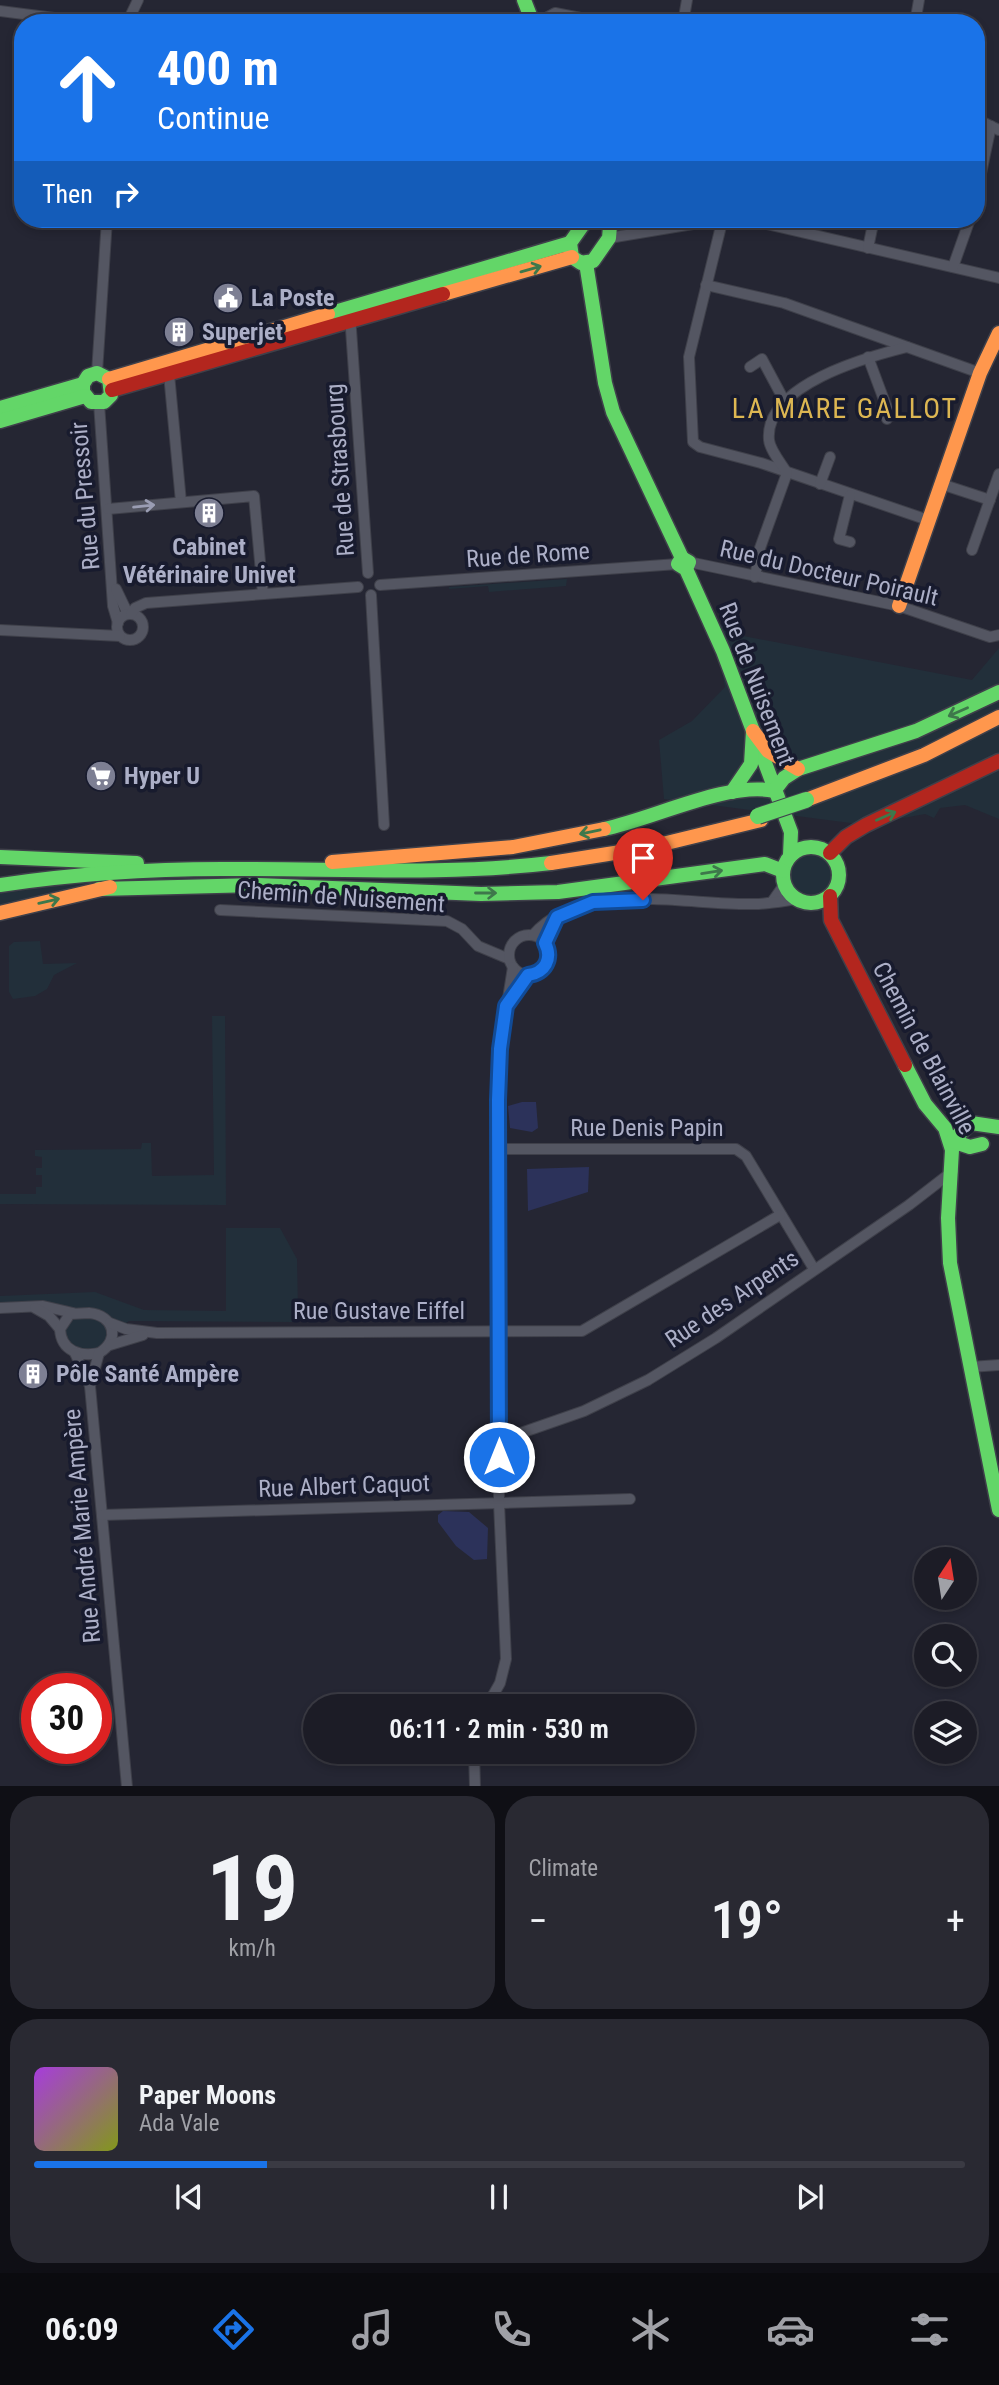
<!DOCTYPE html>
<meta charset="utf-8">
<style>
:root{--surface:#1c1c26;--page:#292932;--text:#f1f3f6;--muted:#a0a1a7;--line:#3a3a43;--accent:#1a73e8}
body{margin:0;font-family:"Roboto Condensed",sans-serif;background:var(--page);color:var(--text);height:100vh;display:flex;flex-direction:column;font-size:26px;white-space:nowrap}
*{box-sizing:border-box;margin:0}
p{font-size:23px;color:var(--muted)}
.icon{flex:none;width:38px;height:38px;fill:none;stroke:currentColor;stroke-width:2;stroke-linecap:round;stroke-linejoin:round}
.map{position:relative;height:1786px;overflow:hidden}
.side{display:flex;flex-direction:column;gap:10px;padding:10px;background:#0f0f15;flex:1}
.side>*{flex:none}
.top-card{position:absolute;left:14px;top:14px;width:971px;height:214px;border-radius:28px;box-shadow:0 4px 10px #0003,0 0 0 2px var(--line);background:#1a73e8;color:#fff;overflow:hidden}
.needle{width:46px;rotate:12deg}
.tools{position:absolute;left:914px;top:1547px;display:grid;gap:14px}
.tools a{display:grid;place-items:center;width:63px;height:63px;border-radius:50%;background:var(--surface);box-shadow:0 4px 10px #0003,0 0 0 2px var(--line);font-size:35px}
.speed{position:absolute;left:21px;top:1673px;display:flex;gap:14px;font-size:35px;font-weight:700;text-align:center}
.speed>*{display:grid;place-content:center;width:91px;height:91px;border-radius:50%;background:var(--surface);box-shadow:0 4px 10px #0003,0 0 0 2px var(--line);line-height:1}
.speed .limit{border:10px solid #d22;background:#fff;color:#111}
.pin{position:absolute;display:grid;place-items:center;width:60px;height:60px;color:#fff;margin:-72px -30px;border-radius:50% 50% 50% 0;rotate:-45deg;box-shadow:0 0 7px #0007}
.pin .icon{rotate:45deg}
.me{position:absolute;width:77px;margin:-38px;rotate:0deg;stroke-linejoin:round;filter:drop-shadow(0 0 5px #0008)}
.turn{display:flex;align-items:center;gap:24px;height:147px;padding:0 28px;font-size:32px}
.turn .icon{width:91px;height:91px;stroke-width:2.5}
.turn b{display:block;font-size:49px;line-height:60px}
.then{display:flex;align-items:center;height:66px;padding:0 28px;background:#0003;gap:14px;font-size:26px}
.big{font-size:52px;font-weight:600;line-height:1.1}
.side .widget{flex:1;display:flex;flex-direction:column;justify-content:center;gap:10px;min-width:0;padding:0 24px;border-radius:28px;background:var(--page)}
.side .dial{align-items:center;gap:0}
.dial b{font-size:91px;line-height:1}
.song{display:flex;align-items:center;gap:21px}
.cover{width:84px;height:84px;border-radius:10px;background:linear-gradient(135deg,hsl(280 70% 55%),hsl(70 70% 35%))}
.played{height:7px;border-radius:4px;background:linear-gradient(90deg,var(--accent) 25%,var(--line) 25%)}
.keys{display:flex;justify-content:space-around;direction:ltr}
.heat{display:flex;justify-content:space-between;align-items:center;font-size:38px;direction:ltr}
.side .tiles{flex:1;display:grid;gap:10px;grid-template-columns:1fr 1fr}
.widget:last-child{grid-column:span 2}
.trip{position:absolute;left:303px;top:1694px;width:392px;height:70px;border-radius:35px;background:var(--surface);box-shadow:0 4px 10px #0003,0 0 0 2px var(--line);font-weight:600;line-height:70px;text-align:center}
.tab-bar{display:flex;height:112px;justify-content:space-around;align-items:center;background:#0b0b0f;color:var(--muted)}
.tab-bar .icon{width:49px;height:49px}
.tab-bar .selected{color:var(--accent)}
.tab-bar b{font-size:32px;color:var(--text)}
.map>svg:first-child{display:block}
.green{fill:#222f3a}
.water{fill:#2c325a}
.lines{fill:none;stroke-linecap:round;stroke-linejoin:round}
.street-casing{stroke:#3f404a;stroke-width:12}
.fast-casing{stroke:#3f404a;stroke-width:17}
.slow-casing{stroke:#3f404a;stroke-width:17}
.jam-casing{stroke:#3f404a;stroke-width:17}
.street{stroke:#545662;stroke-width:10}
.fast{stroke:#63d668;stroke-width:14}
.slow{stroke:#ff974d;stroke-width:14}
.jam{stroke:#b3261e;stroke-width:14}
.fast-bridge-casing{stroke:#3f414d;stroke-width:18;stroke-linecap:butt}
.fast-bridge{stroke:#63d668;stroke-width:16}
.oneway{stroke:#3e784b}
.oneway2{stroke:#9a9db3}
.route-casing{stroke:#114b97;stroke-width:18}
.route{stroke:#1a73e8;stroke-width:12}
.labels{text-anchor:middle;stroke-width:7;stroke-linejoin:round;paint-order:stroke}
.poi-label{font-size:24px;font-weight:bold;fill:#acafc7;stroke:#181b2e;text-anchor:start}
.street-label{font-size:24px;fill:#acafc7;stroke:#181b2e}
.quarter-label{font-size:28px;letter-spacing:2px;fill:#dcb652;stroke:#181b2e}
</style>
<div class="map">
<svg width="999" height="1787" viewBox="0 0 999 1787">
<rect width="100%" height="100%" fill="#252633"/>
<g class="green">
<polygon points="567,579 566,586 489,592 488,586 449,589 449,587"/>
<polygon points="712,617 733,634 972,680 999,648 999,819 965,805 940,808 934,818 925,814 866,825 664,799 659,740 692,721 725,687"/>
<circle cx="811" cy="874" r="25"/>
<polygon points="221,875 119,883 0,910 0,889 44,882"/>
<polygon points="40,941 43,964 77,963 54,975 47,989 35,996 13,999 9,992 9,946 14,942"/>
<polygon points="212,1016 225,1016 226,1205 0,1204 0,1194 36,1194 36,1187 42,1187 42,1175 36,1175 36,1168 42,1168 42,1157 35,1156 35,1150 141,1149 142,1143 151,1143 152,1176 214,1175"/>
<polygon points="226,1228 280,1228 297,1259 298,1308 295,1322 129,1321 123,1325 97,1310 0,1304 0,1296 95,1292 144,1310 226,1311"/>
<polygon points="72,1318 98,1318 108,1326 108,1340 97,1350 76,1350 63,1331"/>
</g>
<g class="water">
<polygon points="522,1102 536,1102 538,1128 532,1132 510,1128 508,1106"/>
<polygon points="589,1167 588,1192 528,1211 527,1169"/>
<polygon points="443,1511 469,1512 488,1528 487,1559 474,1560 456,1546 438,1522 438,1515"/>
</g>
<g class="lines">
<g class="street-casing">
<g id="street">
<polyline points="0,11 93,23"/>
<polyline points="127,23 138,0"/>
<polyline points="537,23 555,13 606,23"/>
<polyline points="683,23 687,0"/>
<polyline points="915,23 919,0"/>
<polyline points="976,119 999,130"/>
<polyline points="976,197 991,126"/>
<polyline points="722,222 689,357 693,442 700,447 761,463 928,520"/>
<polyline points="609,238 699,223 763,223 999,278"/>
<polyline points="868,248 874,219"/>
<polyline points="953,267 970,219"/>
<polyline points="706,285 784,303 980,373"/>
<polyline points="350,315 368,573"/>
<polyline points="868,357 887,408 887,419"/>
<polyline points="750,367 762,359 785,402"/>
<polyline points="97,373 107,219"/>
<polyline points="169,374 181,502"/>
<polyline points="99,403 113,606 118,623"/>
<polyline points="820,484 830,457"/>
<polyline points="941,484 990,500"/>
<polyline points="850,495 839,539 850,542"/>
<polyline points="108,509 254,496 263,594"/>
<polyline points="972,550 999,474"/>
<polyline points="689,562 899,606 990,637 999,635"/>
<path d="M 755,577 L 760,548 L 787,473 C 781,463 770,450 769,440 C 764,385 867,357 907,347"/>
<polyline points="380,585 678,564"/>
<polyline points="116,589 128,614"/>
<polyline points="371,595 384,825"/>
<circle cx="130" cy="627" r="13"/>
<polyline points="131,614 135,608 146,603 358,587"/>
<polyline points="0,630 120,636"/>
<polyline points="772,902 784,885"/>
<polyline points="220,910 447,921 462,929 478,946 509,959"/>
<circle cx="529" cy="955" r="20"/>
<path d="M 533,935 C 582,878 689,906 754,904 C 768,904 783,901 797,899"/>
<polyline points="510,1000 528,975"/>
<polyline points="498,1149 736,1149 746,1156 814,1269"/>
<polyline points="0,1308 43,1306 73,1313"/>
<polyline points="35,1308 49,1316 60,1329"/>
<path d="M 89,1313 C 114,1315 121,1340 99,1353 C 80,1357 61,1351 60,1329 L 70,1314 Z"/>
<polyline points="110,1323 126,1329 157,1333 582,1331 780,1215"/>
<polyline points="110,1345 143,1335"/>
<polyline points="75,1353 90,1386 127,1787"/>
<polyline points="970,1367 999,1365"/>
<polyline points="90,1386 99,1353"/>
<polyline points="518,1434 584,1411 648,1380 716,1338 909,1205 953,1171"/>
<polyline points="102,1515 630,1499"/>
<polyline points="487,1706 500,1683 506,1659 499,1503 498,1100 500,1049 513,967"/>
<polyline points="474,1752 475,1787"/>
</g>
</g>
<g class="fast-casing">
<g id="fast">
<polyline points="524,0 533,23"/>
<polyline points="587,219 570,243 572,257 581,263 593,261 609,238 610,226 603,219"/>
<polyline points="586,263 605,383 613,412 682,558"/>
<polyline points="328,314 570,243"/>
<polyline points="0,408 83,384 88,376 97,373 109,379 111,395 104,402 91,402 83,392 83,384"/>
<polyline points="0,421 85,396"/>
<polyline points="686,569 678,564 682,558 689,562 686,569 723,651 791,832 790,855"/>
<polyline points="732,792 751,764 753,731"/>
<path d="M 604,829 C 653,819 728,781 774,791 L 784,778 L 798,769 L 916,731 L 999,692"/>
<circle cx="811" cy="875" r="28"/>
<polyline points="0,857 137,863"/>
<path d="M 0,885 C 74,874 147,869 222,869 C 332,868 441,876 551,863"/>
<polyline points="99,889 258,885 481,894 558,892 765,864 783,871"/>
<polyline points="905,1065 925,1104 945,1128 952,1150 948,1218 950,1263 999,1510"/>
<polyline points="982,1144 970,1147 952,1141 971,1123 999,1127"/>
</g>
</g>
<g class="slow-casing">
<g id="slow">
<polyline points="443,294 572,257"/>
<polyline points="109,379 328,314"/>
<polyline points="899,606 980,373 999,333"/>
<polyline points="753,731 768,751 798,769"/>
<polyline points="806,800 924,755 999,717"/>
<polyline points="332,862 513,847 604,829"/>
<polyline points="551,863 646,848 761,820"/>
<polyline points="0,913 110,887"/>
</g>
</g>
<g class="jam-casing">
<g id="jam">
<polyline points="112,390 443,294"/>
<polyline points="830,853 846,837 866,825 999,761"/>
<polyline points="830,896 831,920 905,1065"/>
</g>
</g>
<use href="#street" class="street"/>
<use href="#fast" class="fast"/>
<use href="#slow" class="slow"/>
<use href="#jam" class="jam"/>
<g class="fast-bridge-casing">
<polyline id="fast-bridge" points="758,816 806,800"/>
</g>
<use href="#fast-bridge" class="fast-bridge"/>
</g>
<defs><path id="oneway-shaft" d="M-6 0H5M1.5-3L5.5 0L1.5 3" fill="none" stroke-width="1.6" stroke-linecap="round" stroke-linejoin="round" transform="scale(1.75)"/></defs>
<g class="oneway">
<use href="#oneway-shaft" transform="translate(531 269) rotate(-16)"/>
<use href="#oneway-shaft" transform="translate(958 712) rotate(156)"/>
<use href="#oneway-shaft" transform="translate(886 816) rotate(-24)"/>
<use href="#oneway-shaft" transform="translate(590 832) rotate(168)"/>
<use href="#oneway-shaft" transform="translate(712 872) rotate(-9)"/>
<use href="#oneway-shaft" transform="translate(486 893)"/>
<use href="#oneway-shaft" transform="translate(49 901) rotate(-13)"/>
</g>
<use class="oneway2" href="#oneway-shaft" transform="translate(144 506) rotate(-6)"/>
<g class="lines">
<g class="route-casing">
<path id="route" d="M 499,1457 L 498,1100 L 500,1049 L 506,1006 L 528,975 C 545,973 553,959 545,943 L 557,917 L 593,902 L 643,900"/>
</g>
<use href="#route" class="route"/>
</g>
<defs>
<g id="civic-disc" transform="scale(1.575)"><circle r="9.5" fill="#7d7f93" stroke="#181b2e"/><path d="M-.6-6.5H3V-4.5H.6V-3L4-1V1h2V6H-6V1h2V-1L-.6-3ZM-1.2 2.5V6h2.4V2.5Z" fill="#fff"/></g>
<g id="building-disc" transform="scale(1.575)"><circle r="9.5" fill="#7d7f93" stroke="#181b2e"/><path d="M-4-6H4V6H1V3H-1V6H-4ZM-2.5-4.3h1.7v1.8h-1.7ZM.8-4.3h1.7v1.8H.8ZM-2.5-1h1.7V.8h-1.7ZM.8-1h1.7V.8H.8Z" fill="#fff"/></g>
<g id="supermarket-disc" transform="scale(1.575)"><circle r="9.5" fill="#7d7f93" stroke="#181b2e"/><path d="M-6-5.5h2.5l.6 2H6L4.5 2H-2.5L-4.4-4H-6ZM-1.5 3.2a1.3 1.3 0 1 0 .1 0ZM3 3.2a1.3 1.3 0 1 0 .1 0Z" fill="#fff"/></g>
</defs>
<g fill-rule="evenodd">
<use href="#civic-disc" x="228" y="298"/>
<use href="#building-disc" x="179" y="332"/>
<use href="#building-disc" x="209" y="513"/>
<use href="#supermarket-disc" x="101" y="776"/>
<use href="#building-disc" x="33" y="1374"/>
</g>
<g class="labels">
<g class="poi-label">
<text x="251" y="306">La Poste</text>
<text x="202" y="340">Superjet</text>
<text x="209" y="555" text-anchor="middle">Cabinet<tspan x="209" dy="28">Vétérinaire Univet</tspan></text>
<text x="124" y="784">Hyper U</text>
<text x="56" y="1382">Pôle Santé Ampère</text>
</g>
<g class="street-label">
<text transform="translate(340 470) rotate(-94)" y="8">Rue de Strasbourg</text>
<text transform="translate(85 496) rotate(-95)" y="8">Rue du Pressoir</text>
<text transform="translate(528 555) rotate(-4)" y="8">Rue de Rome</text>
<text transform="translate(829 573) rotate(13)" y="8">Rue du Docteur Poirault</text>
<text transform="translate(757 684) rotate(69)" y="8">Rue de Nuisement</text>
<text transform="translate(341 897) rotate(4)" y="8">Chemin de Nuisement</text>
<text transform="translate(924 1048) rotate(62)" y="8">Chemin de Blainville</text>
<text x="647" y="1136">Rue Denis Papin</text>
<text transform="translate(732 1299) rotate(-34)" y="8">Rue des Arpents</text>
<text x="379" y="1319">Rue Gustave Eiffel</text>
<text transform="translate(344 1486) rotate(-2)" y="8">Rue Albert Caquot</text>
<text transform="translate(82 1526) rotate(-95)" y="8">Rue André Marie Ampère</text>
</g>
<g class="quarter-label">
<text x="845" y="418">LA MARE GALLOT</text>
</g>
</g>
</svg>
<div class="tools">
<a><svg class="needle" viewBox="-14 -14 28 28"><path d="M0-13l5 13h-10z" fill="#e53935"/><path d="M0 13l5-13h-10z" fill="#a0a1a7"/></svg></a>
<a><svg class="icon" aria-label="search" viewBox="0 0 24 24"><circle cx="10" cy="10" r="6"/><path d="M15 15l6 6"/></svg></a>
<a><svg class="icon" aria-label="layers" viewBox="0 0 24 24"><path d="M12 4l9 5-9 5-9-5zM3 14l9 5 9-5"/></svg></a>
</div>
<div class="speed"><div class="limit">30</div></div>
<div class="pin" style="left:643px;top:900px;background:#d93025"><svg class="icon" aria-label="arrive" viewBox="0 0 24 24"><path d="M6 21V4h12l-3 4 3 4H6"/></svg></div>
<svg class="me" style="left:499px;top:1457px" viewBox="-20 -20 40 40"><circle r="17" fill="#1a73e8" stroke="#fff" stroke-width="3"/><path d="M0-11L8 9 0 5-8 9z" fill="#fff"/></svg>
<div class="trip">06:11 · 2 min · 530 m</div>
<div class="top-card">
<div class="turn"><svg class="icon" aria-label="ahead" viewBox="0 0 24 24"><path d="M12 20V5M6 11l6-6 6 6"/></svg><div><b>400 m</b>Continue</div></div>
<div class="then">Then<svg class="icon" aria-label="right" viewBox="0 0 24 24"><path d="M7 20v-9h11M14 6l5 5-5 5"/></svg></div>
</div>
</div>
<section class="side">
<div class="tiles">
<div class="widget dial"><b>19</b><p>km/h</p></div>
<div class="widget"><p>Climate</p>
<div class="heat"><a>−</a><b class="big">19°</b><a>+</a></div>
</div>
<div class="widget">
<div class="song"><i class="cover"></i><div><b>Paper Moons</b><p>Ada Vale</p></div></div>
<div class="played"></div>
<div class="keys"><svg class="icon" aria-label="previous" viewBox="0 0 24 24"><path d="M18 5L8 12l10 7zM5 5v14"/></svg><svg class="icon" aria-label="pause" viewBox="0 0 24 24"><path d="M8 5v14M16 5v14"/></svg><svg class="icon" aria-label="next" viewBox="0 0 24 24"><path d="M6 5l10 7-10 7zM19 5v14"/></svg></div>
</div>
</div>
</section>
<nav class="tab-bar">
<b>06:09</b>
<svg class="icon selected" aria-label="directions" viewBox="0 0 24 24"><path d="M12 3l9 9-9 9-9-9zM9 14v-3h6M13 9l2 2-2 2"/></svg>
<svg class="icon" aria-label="music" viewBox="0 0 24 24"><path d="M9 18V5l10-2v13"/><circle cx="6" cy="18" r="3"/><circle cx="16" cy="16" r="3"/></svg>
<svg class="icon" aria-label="phone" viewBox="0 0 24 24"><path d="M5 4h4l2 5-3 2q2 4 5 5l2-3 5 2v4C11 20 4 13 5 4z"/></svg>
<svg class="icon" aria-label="climate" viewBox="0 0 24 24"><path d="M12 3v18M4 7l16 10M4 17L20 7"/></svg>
<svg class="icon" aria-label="car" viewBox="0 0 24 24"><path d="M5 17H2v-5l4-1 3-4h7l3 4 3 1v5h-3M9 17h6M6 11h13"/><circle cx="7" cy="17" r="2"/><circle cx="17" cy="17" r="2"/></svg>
<svg class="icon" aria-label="filters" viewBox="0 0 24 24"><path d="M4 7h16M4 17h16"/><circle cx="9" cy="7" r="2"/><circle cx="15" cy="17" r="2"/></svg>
</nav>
